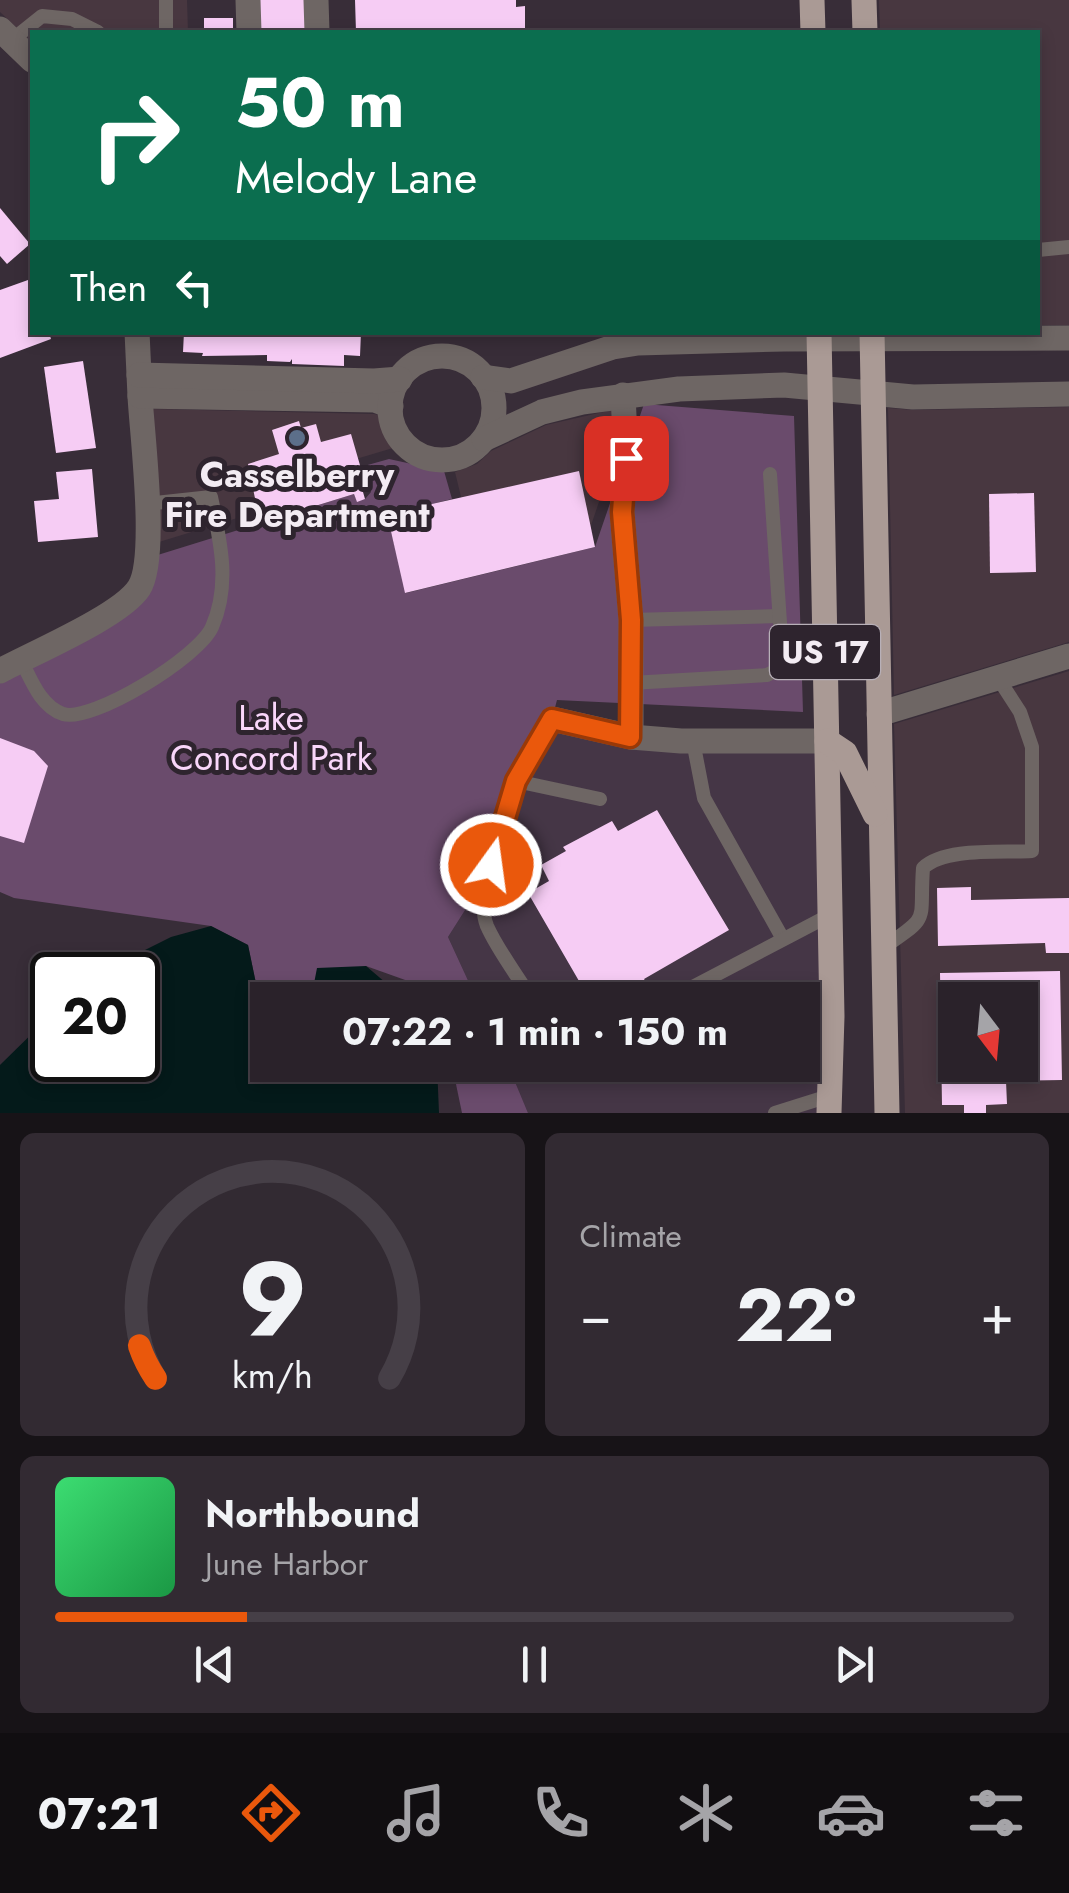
<!DOCTYPE html>
<meta charset="utf-8">
<style>
:root{--surface:#2a222a;--page:#322a32;--text:#f1f3f6;--muted:#a5a4a8;--line:#463f47;--accent:#ea580c}
body{margin:0;font-family:Jost,sans-serif;background:var(--page);color:var(--text);height:100vh;display:flex;flex-direction:column;font-size:38px;white-space:nowrap}
*{box-sizing:border-box;margin:0}
p{font-size:32px;color:var(--muted)}
.icon{flex:none;width:55px;height:55px;fill:none;stroke:currentColor;stroke-width:2;stroke-linecap:round;stroke-linejoin:round}
.map{position:relative;height:1113px;overflow:hidden}
.sheet{display:flex;flex-direction:column;gap:20px;padding:20px;background:#171317;flex:1}
.sheet>*{flex:none}
.banner{position:absolute;left:30px;top:30px;width:1010px;height:305px;border-radius:0px;box-shadow:0 5px 15px #0003,0 0 0 2px var(--line);background:#0b6e4f;color:#fff;overflow:hidden}
.needle{width:65px;rotate:164deg}
.tools{position:absolute;left:938px;top:982px;display:grid;gap:20px}
.tools a{display:grid;place-items:center;width:100px;height:100px;border-radius:0px;background:var(--surface);box-shadow:0 5px 15px #0003,0 0 0 2px var(--line);font-size:50px}
.speed{position:absolute;left:30px;top:952px;display:flex;gap:20px;font-size:50px;font-weight:700;text-align:center}
.speed>*{display:grid;place-content:center;width:130px;height:130px;border-radius:50%;background:var(--surface);box-shadow:0 5px 15px #0003,0 0 0 2px var(--line);line-height:1}
.speed .limit{border:5px solid #111;border-radius:15px;background:#fff;color:#111}
.pin{position:absolute;display:grid;place-items:center;width:85px;height:85px;color:#fff;margin:-42px;border-radius:20px;box-shadow:0 5px 15px #0006}
.me{position:absolute;width:110px;margin:-55px;rotate:14deg;stroke-linejoin:round;filter:drop-shadow(0 0 8px #0008)}
.turn{display:flex;align-items:center;gap:35px;height:210px;padding:0 40px;font-size:45px}
.turn .icon{width:130px;height:130px;stroke-width:2.5}
.turn b{display:block;font-size:70px;line-height:85px}
.then{display:flex;align-items:center;height:95px;padding:0 40px;background:#0003;gap:20px;font-size:38px}
.big{font-size:75px;font-weight:700;line-height:1.1}
.sheet .tile{flex:1;display:flex;flex-direction:column;justify-content:center;gap:15px;min-width:0;padding:0 35px;border-radius:15px;background:var(--page)}
.sheet .dial{align-items:center;gap:0}
.dial svg{height:260px;overflow:visible;fill:none;stroke:var(--line);stroke-width:7;stroke-linecap:round;text-anchor:middle}
.dial text{fill:var(--text);stroke:none}
.song{display:flex;align-items:center;gap:30px}
.cover{width:120px;height:120px;border-radius:15px;background:linear-gradient(135deg,hsl(140 70% 55%),hsl(140 70% 35%))}
.played{height:10px;border-radius:5px;background:linear-gradient(90deg,var(--accent) 20%,var(--line) 20%)}
.keys{display:flex;justify-content:space-around;direction:ltr}
.heat{display:flex;justify-content:space-between;align-items:center;font-size:55px;direction:ltr}
.sheet .tiles{flex:1;display:grid;gap:20px;grid-template-columns:1fr 1fr}
.tile:last-child{grid-column:span 2}
.trip{position:absolute;left:250px;top:982px;width:570px;height:100px;border-radius:0px;background:var(--surface);box-shadow:0 5px 15px #0003,0 0 0 2px var(--line);font-weight:700;line-height:100px;text-align:center}
.tab-bar{display:flex;height:160px;justify-content:space-around;align-items:center;background:#110e11;color:var(--muted)}
.tab-bar .icon{width:70px;height:70px}
.tab-bar .selected{color:var(--accent)}
.tab-bar b{font-size:45px;color:var(--text)}
.map>svg:first-child{display:block}
.commercial{fill:#483740;fill-rule:evenodd}
.built{fill:#453646}
.green{fill:#6a4b6c}
.water{fill:#041a1a}
.building{fill:#f6ccf4;fill-rule:evenodd}
.lines{fill:none;stroke-linecap:round;stroke-linejoin:round}
.service{stroke:#6e6664;stroke-width:14}
.minor{stroke:#6e6664;stroke-width:25}
.tertiary{stroke:#6e6664;stroke-width:25}
.primary{stroke:#aa9a95;stroke-width:25}
.route-casing{stroke:#983908;stroke-width:25}
.route{stroke:#ea580c;stroke-width:18}
.service-dot{fill:#5c6f8a;stroke:#2e242e;stroke-width:4}
.labels{text-anchor:middle;stroke-width:10;stroke-linejoin:round;paint-order:stroke}
.shield{fill:#2e242e;stroke:#b8b0b8;stroke-width:2.5}
.shield-label{font-size:32px;font-weight:bold;fill:#f3ecf3}
.poi-label{font-size:35px;font-weight:bold;fill:#f3ecf3;stroke:#2e242e}
.park-label{font-size:35px;fill:#f9d6fa;stroke:#2e242e}
</style>
<div class="map">
<svg width="1069" height="1113" viewBox="0 0 1069 1113">
<rect width="100%" height="100%" fill="#382d38"/>
<g class="commercial">
<polygon points="0,0 187,0 188,32 32,32 32,42 0,12"/>
<polygon points="879,0 1069,0 1069,325 1038,325 1038,32 880,32"/>
<polygon points="1069,407 1069,642 894,695 888,408 914,410"/>
<polygon points="153,409 374,414 379,415 384,435 393,448 356,459 351,483 159,542"/>
<polygon points="612,410 613,461 587,537 462,501 455,472 477,464 491,451 546,425"/>
<path d="M 1069,671 L 1069,1113 L 905,1113 L 894,724 ZM 955,1000 L 1020,1000 L 1020,1065 L 955,1065 Z"/>
</g>
<polygon class="built" points="552,719 827,741 829,1113 528,1113 508,1065 802,1065 802,1000 477,1000 448,937 474,896 500,828 507,780"/>
<g class="green">
<polygon points="644,404 794,416 803,712 557,700 552,719 507,780 500,828 474,896 448,937 477,1000 438,1000 436,991 366,966 311,999 258,993 248,945 211,926 14,898 0,892 0,671 124,605 148,558 354,494 357,501 365,499 371,492 364,466 389,459 444,471 452,499 387,515 406,593 595,547"/>
<polygon points="452,1065 508,1065 528,1113 462,1113"/>
</g>
<polygon class="water" points="211,926 248,945 258,993 311,999 317,968 366,966 406,1000 268,1000 268,1065 437,1065 439,1113 0,1113 0,1065 52,1014 52,1060 138,1060 138,975 95,975 171,937"/>
<g class="building">
<polygon points="256,0 306,0 308,32 258,32"/>
<polygon points="355,0 516,0 516,7 525,6 525,32 356,32"/>
<rect x="204" y="18" width="29" height="14"/>
<polygon points="0,208 30,244 7,264 0,256"/>
<polygon points="28,280 32,291 32,332 49,332 51,339 0,358 0,290"/>
<polygon points="184,332 361,332 360,356 344,355 344,366 292,364 292,359 290,362 267,361 267,355 202,356 203,353 183,352"/>
<polygon points="83,361 96,448 56,453 44,367"/>
<polygon points="299,421 301,428 316,424 321,442 351,434 366,486 363,492 365,499 357,502 354,494 260,523 248,464 279,454 272,430"/>
<polygon points="92,469 98,537 38,542 34,501 59,499 56,472"/>
<polygon points="579,471 595,547 405,593 387,514"/>
<polygon points="1034,493 1036,572 990,573 989,494"/>
<polygon points="0,738 34,751 48,766 24,843 0,836"/>
<polygon points="657,810 729,930 644,979 652,993 640,1000 620,1000 615,993 603,1000 590,1000 528,893 549,881 541,865 566,851 563,847 612,821 618,831"/>
<polygon points="971,887 971,900 1069,898 1069,953 1046,953 1045,943 938,946 937,888"/>
<path d="M 1060,971 L 1062,1080 L 1006,1081 L 1007,1104 L 986,1105 L 986,1113 L 964,1113 L 964,1105 L 942,1105 L 940,973 ZM 955,1000 L 1020,1000 L 1020,1065 L 955,1065 Z"/>
</g>
<g class="lines">
<g class="service">
<polyline points="166,0 166,32"/>
<polyline points="12,40 42,16 72,19 98,32"/>
<polyline points="1038,250 1069,247"/>
<polyline points="631,620 778,616"/>
<path d="M 21,660 C 31,679 40,706 63,714 C 92,723 199,657 212,627 C 231,584 220,540 211,497 L 146,504"/>
<polyline points="631,683 767,675 783,667 770,474"/>
<polyline points="552,719 516,781 600,799"/>
<polyline points="693,741 704,798 783,939"/>
<path d="M 516,781 C 504,815 473,892 487,926 C 498,951 518,976 532,1000"/>
<path d="M 883,948 C 932,914 919,924 923,868 C 945,847 1002,853 1032,851 L 1032,747 L 1020,712 L 998,678"/>
<polyline points="668,1000 830,915"/>
<polyline points="775,1113 829,1096"/>
</g>
<g class="minor">
<polyline points="248,0 249,32"/>
<polyline points="316,0 317,32"/>
<polyline points="623,395 626,457 622,512 631,620 631,737"/>
<path d="M 0,671 C 33,653 121,616 139,588 C 158,559 142,435 140,396"/>
<polyline points="552,719 631,737 681,741 827,741"/>
</g>
<g class="tertiary">
<polyline points="0,29 32,60"/>
<polyline points="137,332 140,396 375,400 391,406"/>
<circle cx="442" cy="408" r="52"/>
<polyline points="139,375 374,381 400,379"/>
<polyline points="483,377 511,381 613,347 638,343 784,339 1069,338"/>
<polyline points="484,439 542,412 582,402 679,389 784,385 913,397 1069,394"/>
<polyline points="879,714 1069,656"/>
</g>
<g class="primary">
<polyline points="812,0 813,32"/>
<polyline points="864,0 865,32"/>
<polyline points="819,332 832,1016 829,1113"/>
<polyline points="872,332 887,1113"/>
<polyline points="827,741 845,753 875,814"/>
</g>
</g>
<g class="lines">
<g class="route-casing">
<polyline id="route" points="491,865 516,781 552,719 630,737 631,620 622,512 626,458"/>
</g>
<use href="#route" class="route"/>
</g>
<circle class="service-dot" cx="297" cy="438" r="10"/>
<g class="labels">
<rect class="shield" x="770" y="625" width="110" height="54" rx="8"/>
<g class="shield-label">
<text x="825" y="663">US 17</text>
</g>
<g class="poi-label">
<text x="297" y="487">Casselberry<tspan x="297" dy="40">Fire Department</tspan></text>
</g>
<g class="park-label">
<text x="271" y="730">Lake<tspan x="271" dy="40">Concord Park</tspan></text>
</g>
</g>
</svg>
<div class="tools">
<a><svg class="needle" viewBox="-14 -14 28 28"><path d="M0-13l5 13h-10z" fill="#e53935"/><path d="M0 13l5-13h-10z" fill="#a5a4a8"/></svg></a>
</div>
<div class="speed"><div class="limit">20</div></div>
<div class="pin" style="left:626px;top:458px;background:#d93025"><svg class="icon" aria-label="arrive" viewBox="0 0 24 24"><path d="M6 21V4h12l-3 4 3 4H6"/></svg></div>
<svg class="me" style="left:491px;top:865px" viewBox="-20 -20 40 40"><circle r="17" fill="#ea580c" stroke="#fff" stroke-width="3"/><path d="M0-11L8 9 0 5-8 9z" fill="#fff"/></svg>
<div class="trip">07:22 · 1 min · 150 m</div>
<div class="banner">
<div class="turn"><svg class="icon" aria-label="right" viewBox="0 0 24 24"><path d="M7 20v-9h11M14 6l5 5-5 5"/></svg><div><b>50 m</b>Melody Lane</div></div>
<div class="then">Then<svg class="icon" aria-label="left" viewBox="0 0 24 24"><path d="M17 20v-9H6M10 6l-5 5 5 5"/></svg></div>
</div>
</div>
<section class="sheet">
<div class="tiles">
<div class="tile dial"><svg viewBox="0 0 100 80">
<path d="M14 69A42 42 0 1 1 86 69"/>
<path d="M14 69A42 42 0 0 1 9 59" stroke="#ea580c"/>
<text x="50" y="56" font-size="32" font-weight="700">9</text>
<text x="50" y="72" font-size="11">km/h</text>
</svg></div>
<div class="tile"><p>Climate</p>
<div class="heat"><a>−</a><b class="big">22°</b><a>+</a></div>
</div>
<div class="tile">
<div class="song"><i class="cover"></i><div><b>Northbound</b><p>June Harbor</p></div></div>
<div class="played"></div>
<div class="keys"><svg class="icon" aria-label="previous" viewBox="0 0 24 24"><path d="M18 5L8 12l10 7zM5 5v14"/></svg><svg class="icon" aria-label="pause" viewBox="0 0 24 24"><path d="M8 5v14M16 5v14"/></svg><svg class="icon" aria-label="next" viewBox="0 0 24 24"><path d="M6 5l10 7-10 7zM19 5v14"/></svg></div>
</div>
</div>
</section>
<nav class="tab-bar">
<b>07:21</b>
<svg class="icon selected" aria-label="directions" viewBox="0 0 24 24"><path d="M12 3l9 9-9 9-9-9zM9 14v-3h6M13 9l2 2-2 2"/></svg>
<svg class="icon" aria-label="music" viewBox="0 0 24 24"><path d="M9 18V5l10-2v13"/><circle cx="6" cy="18" r="3"/><circle cx="16" cy="16" r="3"/></svg>
<svg class="icon" aria-label="phone" viewBox="0 0 24 24"><path d="M5 4h4l2 5-3 2q2 4 5 5l2-3 5 2v4C11 20 4 13 5 4z"/></svg>
<svg class="icon" aria-label="climate" viewBox="0 0 24 24"><path d="M12 3v18M4 7l16 10M4 17L20 7"/></svg>
<svg class="icon" aria-label="car" viewBox="0 0 24 24"><path d="M5 17H2v-5l4-1 3-4h7l3 4 3 1v5h-3M9 17h6M6 11h13"/><circle cx="7" cy="17" r="2"/><circle cx="17" cy="17" r="2"/></svg>
<svg class="icon" aria-label="filters" viewBox="0 0 24 24"><path d="M4 7h16M4 17h16"/><circle cx="9" cy="7" r="2"/><circle cx="15" cy="17" r="2"/></svg>
</nav>
